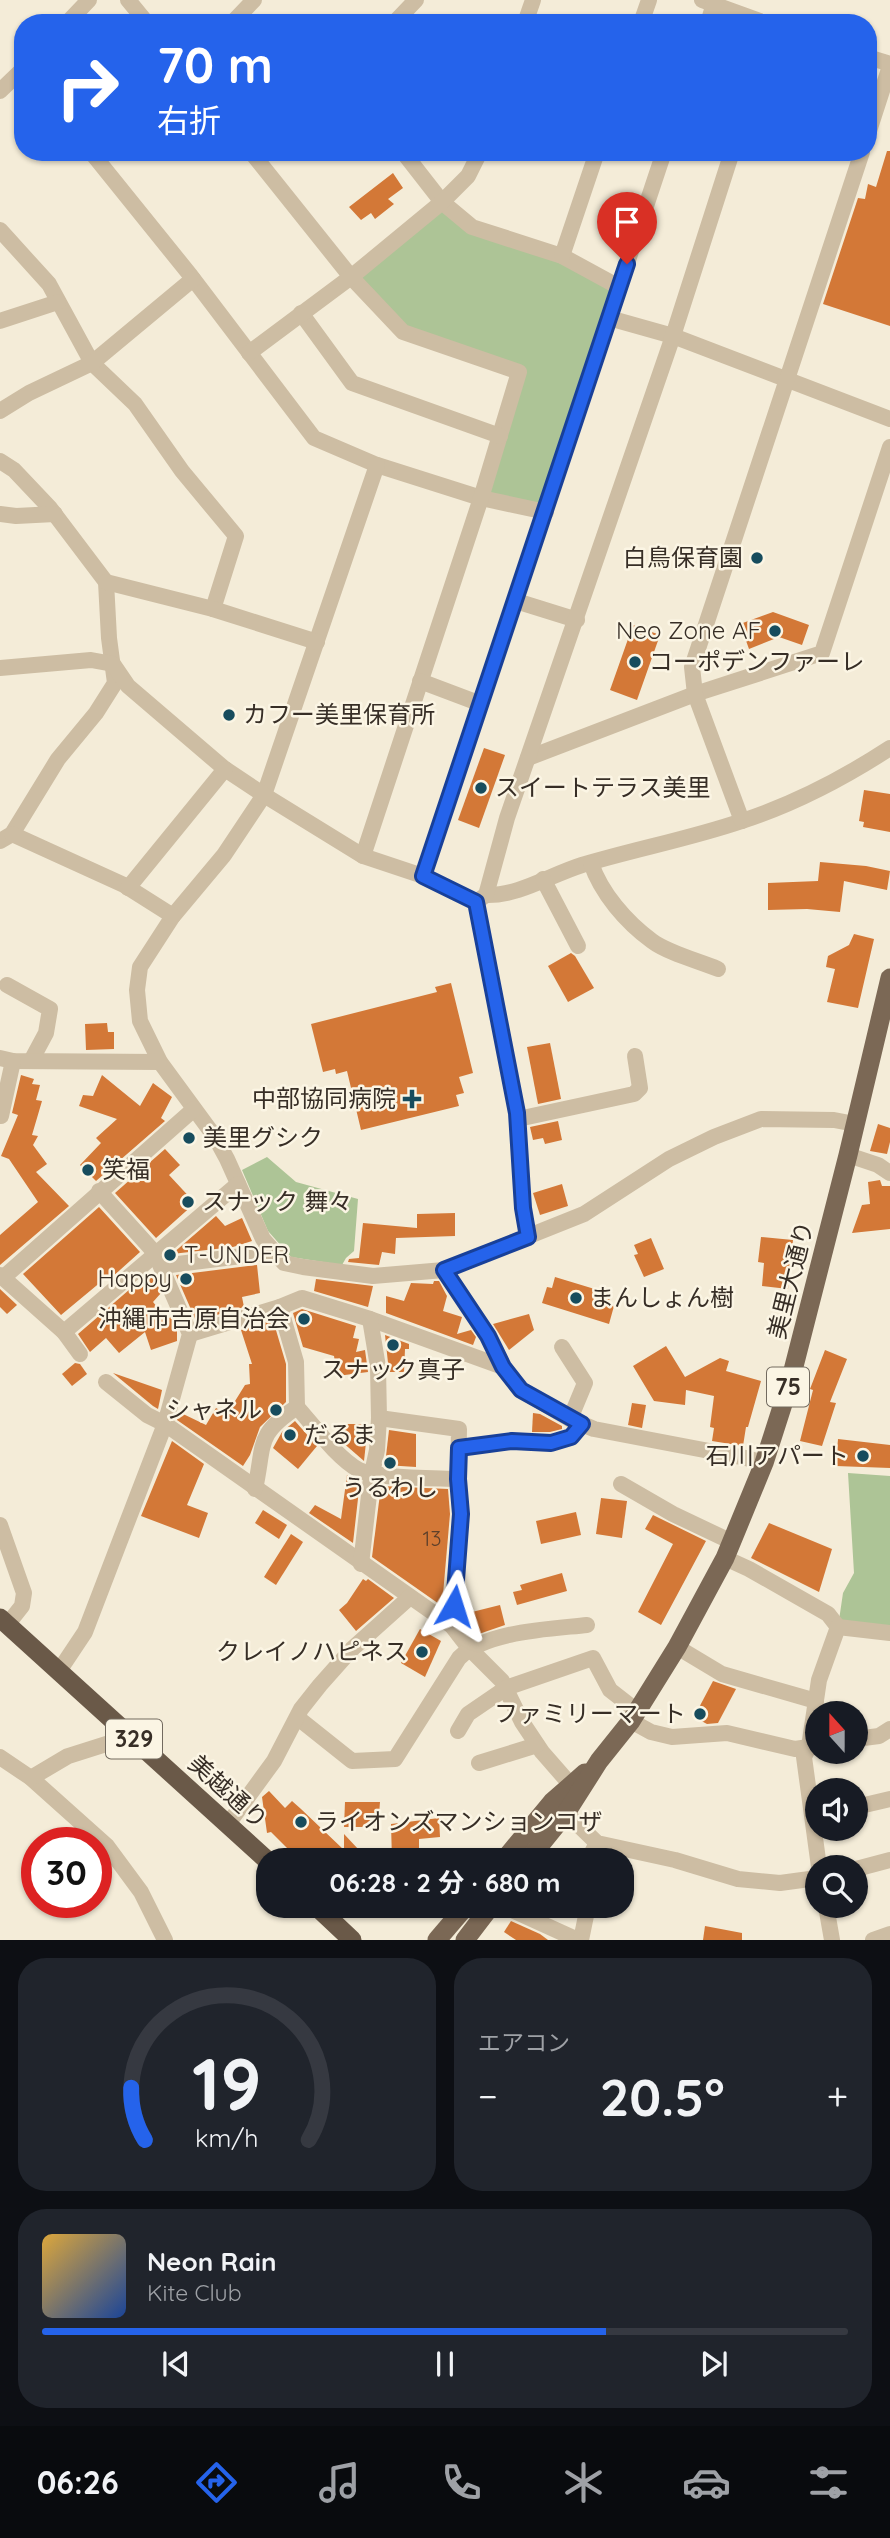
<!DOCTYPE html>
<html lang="ja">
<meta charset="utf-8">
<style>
:root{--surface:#171b24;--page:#20242c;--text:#f1f3f6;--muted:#9ea1a6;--line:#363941;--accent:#2563eb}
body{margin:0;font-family:Quicksand,"Noto Sans JP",sans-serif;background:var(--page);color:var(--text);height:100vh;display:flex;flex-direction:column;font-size:26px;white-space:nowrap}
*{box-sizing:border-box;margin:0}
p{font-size:23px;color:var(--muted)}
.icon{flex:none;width:38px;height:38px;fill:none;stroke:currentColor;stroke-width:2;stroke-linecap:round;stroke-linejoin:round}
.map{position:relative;height:1940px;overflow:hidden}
.details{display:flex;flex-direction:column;gap:18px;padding:18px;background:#0d0f14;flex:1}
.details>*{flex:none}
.top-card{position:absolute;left:14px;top:14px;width:863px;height:147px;border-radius:28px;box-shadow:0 2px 5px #0004;background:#2563eb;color:#fff;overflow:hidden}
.needle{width:46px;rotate:339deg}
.buttons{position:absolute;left:805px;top:1701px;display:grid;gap:14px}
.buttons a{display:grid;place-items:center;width:63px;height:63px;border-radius:50%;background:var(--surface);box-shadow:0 2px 5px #0004;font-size:35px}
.speed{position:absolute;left:21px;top:1827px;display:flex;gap:14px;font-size:35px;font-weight:700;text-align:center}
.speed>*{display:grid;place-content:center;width:91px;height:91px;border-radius:50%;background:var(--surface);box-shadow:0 2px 5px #0004;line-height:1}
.speed .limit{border:10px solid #d22;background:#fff;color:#111}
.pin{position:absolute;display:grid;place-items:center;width:60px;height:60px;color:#fff;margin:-72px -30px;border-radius:50% 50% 50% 0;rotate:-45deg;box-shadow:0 0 7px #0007}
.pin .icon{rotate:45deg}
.me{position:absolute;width:77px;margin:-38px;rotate:6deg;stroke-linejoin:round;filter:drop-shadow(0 0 5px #0008)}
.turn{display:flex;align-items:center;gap:24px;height:147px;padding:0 28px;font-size:32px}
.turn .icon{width:91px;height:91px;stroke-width:2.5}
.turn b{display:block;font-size:49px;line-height:60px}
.big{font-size:52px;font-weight:700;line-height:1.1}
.details .tile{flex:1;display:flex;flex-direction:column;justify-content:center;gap:10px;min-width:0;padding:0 24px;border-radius:28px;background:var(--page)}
.details .dial{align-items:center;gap:0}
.dial svg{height:182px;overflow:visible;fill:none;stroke:var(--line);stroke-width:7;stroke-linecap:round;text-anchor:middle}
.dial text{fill:var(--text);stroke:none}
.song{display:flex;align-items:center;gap:21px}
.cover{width:84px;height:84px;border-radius:10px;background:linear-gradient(135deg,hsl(40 70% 55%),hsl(220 70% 35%))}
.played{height:7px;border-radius:4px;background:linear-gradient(90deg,var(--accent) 70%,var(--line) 70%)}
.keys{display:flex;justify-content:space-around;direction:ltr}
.heat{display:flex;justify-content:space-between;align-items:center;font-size:38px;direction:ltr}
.details .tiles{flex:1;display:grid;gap:18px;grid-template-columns:1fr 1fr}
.tile:last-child{grid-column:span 2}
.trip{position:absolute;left:256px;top:1848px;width:378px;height:70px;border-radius:28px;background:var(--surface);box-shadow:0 2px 5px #0004;font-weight:700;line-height:70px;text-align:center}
.tab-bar{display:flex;height:112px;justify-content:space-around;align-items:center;background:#090b0e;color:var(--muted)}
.tab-bar .icon{width:49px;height:49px}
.tab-bar .on{color:var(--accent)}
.tab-bar b{font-size:32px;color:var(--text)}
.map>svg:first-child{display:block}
.green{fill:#adc496}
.building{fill:#d37837}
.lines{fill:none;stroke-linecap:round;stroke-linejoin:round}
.minor{stroke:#cdbda3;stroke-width:16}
.primary{stroke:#7b6855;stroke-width:19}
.trunk{stroke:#6a5948;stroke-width:19}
.route-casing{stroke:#184099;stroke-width:18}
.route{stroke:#2563eb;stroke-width:12}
.poi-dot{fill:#174c5d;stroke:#fbf5e4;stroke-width:2.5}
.labels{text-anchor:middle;stroke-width:5;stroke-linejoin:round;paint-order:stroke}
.number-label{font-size:21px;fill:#5e402a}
.shield{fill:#fbf5e4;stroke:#726a5f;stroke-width:2}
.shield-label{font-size:23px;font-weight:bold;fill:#372e26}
.poi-label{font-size:24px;fill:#372e26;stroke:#fbf5e4;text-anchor:start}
.street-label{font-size:24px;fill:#372e26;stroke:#fbf5e4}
</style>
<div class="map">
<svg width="890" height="1940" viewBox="0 0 890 1940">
<rect width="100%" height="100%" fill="#f4ecd8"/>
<g class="green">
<polygon points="442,202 472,227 619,287 546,512 481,498 518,372 403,332 351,277"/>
<polygon points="267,1157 296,1182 358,1199 354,1251 346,1258 342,1265 291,1257 268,1231 242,1170"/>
<polygon points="848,1473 890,1476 890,1633 838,1627 843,1593 854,1573"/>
</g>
<g class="building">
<polygon points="887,151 890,151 890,326 823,304 858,198 865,199 868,184 876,187"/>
<polygon points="393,173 403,188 388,199 394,204 375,219 371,213 361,220 349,207"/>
<polygon points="773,612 809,625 802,645 779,637 749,649 740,624"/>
<polygon points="633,625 660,635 637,700 610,690"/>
<polygon points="484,748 505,755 479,828 458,820"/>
<polygon points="864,790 890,794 890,832 863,827 864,822 859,821"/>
<polygon points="820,862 866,866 890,871 887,890 844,881 840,912 807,909 768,910 768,883 818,881"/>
<polygon points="854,934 874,939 858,1008 827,1002 835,969 826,967 828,956 849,945"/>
<polygon points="571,953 575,956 594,988 568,1002 548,966"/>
<polygon points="451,983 473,1073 459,1077 464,1093 456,1095 459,1106 361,1130 347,1071 336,1074 335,1069 323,1072 311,1024 437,992 435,987"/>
<polygon points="107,1023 108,1032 114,1032 114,1049 86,1050 85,1024"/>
<polygon points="550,1043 561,1099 538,1104 527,1047"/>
<polygon points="21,1075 34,1079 32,1084 40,1085 36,1100 42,1101 32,1135 38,1136 33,1145 47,1164 36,1172 69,1206 0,1265 0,1235 38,1202 9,1159 1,1156 18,1115 12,1113"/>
<polygon points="102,1075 140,1106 153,1083 172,1097 161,1118 165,1121 96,1181 80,1165 101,1143 96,1138 117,1119 79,1106 83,1095 93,1096"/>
<polygon points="558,1121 562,1140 545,1144 543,1138 533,1140 530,1127"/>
<polygon points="878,1124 890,1128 890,1142 887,1154 870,1151"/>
<polygon points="165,1149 180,1165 169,1175 195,1203 156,1238 115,1193"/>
<polygon points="880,1180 882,1186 890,1186 890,1229 852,1233 862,1205 870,1204 868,1182"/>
<polygon points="562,1184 568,1206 540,1215 533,1193"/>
<polygon points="99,1207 140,1252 110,1279 108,1276 61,1315 23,1274"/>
<polygon points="455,1213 455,1236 396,1238 395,1254 382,1252 379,1265 348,1262 349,1259 359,1258 363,1223 417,1228 417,1214"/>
<polygon points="216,1216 225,1226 242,1218 252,1241 233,1247 172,1254"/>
<polygon points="761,1237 793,1240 788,1289 762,1286 764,1263 758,1262"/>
<polygon points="651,1238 664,1269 644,1277 634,1255 638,1254 634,1245"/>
<polygon points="257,1265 260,1293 242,1297 244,1307 196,1321 176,1275"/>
<polygon points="152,1273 161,1293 153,1302 167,1319 171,1317 177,1329 177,1341 151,1350 145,1332 119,1353 106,1338 90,1352 78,1334 137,1283 140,1286"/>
<polygon points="555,1277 611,1294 608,1304 614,1306 609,1324 542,1303 547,1287 552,1288"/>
<polygon points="316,1279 373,1286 368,1307 314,1291"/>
<polygon points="434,1281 439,1281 447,1296 443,1311 462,1317 457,1334 471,1330 476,1337 473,1345 386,1313 386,1296 404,1301 411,1283 433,1284"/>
<polygon points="0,1289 17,1305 7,1314 0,1307"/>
<polygon points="302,1309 356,1326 353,1338 359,1339 356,1352 365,1350 368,1372 337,1376 334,1356 303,1347 293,1313"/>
<polygon points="529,1314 534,1330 509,1350 493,1324"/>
<polygon points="273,1320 286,1364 286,1402 260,1427 250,1455 243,1466 177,1420 179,1412 206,1425 216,1408 227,1414 245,1385 250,1384 249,1364 252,1364 241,1330"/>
<polygon points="385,1335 409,1344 409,1349 405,1349 404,1372 389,1372"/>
<polygon points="666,1346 685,1377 720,1358 729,1361 726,1371 761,1381 748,1427 746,1427 743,1446 712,1441 714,1428 710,1427 714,1396 686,1390 685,1405 654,1401 633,1366"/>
<polygon points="825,1350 847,1359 830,1402 836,1403 822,1446 800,1441 813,1390 810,1389"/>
<polygon points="75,1363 80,1364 87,1374 72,1386 62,1374"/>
<polygon points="113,1373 162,1390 158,1409 153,1406"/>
<polygon points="632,1403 646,1405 642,1428 628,1425"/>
<polygon points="533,1413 540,1414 562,1426 562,1429 550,1432 532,1432"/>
<polygon points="295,1421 317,1446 298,1469 273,1448 282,1432"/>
<polygon points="341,1424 368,1424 364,1461 341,1441"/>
<polygon points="389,1430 416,1434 416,1467 385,1465"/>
<polygon points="838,1439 890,1445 890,1468 836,1466"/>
<polygon points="172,1441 204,1464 187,1505 208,1513 199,1538 141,1516"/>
<polygon points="347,1475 360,1481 353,1543 309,1513 315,1505 341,1519"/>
<polygon points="381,1486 448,1489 450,1514 442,1606 372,1557"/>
<polygon points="601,1498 627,1501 622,1538 596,1534"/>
<polygon points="263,1510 287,1525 279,1539 255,1523"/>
<polygon points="576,1512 581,1535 541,1544 536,1521"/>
<polygon points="653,1515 706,1541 661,1625 638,1612 673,1544 645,1529"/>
<polygon points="769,1523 832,1549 819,1592 751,1558"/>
<polygon points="291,1534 303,1542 276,1585 264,1577"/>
<polygon points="562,1573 567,1591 517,1605 513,1592 522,1590 520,1585"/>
<polygon points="363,1579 366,1581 368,1579 394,1598 356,1631 339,1610 347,1603"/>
<polygon points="500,1605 505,1625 473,1636 467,1629 464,1614"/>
<polygon points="420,1629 441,1641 425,1677 401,1663"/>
<polygon points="713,1681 736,1689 718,1723 707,1724 694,1717"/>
<polygon points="269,1791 285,1808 292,1801 301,1809 344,1850 344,1834 359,1850 351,1858 354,1860 299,1860 271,1832 267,1833 262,1797"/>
<polygon points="345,1802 380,1802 378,1827 344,1827"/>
<polygon points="439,1818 440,1837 419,1839 419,1860 392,1860 391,1824"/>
<polygon points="511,1921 540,1934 548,1940 516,1940 504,1932"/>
<polygon points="705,1926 742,1933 742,1940 703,1940"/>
</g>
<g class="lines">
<g class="minor">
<polyline points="128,0 147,23"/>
<polyline points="702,0 765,23"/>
<polyline points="67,23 89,0"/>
<polyline points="232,23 254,0"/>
<polyline points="394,23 416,0"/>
<polyline points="525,23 533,0"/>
<polyline points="641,23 649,0"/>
<polyline points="708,23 715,0"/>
<polyline points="868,57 890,64"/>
<polyline points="0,91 23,69"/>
<polyline points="868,134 890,66"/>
<polyline points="91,152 191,276 314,438 377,465 481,498 546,512"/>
<polyline points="251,152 351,277 403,332 519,372 481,498 363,856"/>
<polyline points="403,152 442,202 472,227 562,256 619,287"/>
<polyline points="0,230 49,284 92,363 135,404 182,471 236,536 213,609"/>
<polyline points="562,256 597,152"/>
<polyline points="301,313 352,383 500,436"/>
<polyline points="609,318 673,336 890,419"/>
<polyline points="0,321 58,302"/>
<polyline points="249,353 351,277 442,202 468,176 480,152"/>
<polyline points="0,411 29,393 92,363 193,279"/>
<polyline points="0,461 14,470 50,508 106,582 109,638 115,683 96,713 58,759 12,834 0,841"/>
<polyline points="377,465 264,795 224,855 173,916 140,967 137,990 140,1021 160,1062 215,1137 227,1159 263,1239 284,1263 303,1267 373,1276 444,1270 584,1214 669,1159 714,1137 761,1119 834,1120 855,1124"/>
<polyline points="0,514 16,516 55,514"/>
<polyline points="106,582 213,609 317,642"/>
<polyline points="516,601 577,620"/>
<path d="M 0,668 L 91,660 L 113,664 L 128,686 L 225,769 L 264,795 L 363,856 L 423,876 L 476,902 L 486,895 C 519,896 550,875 582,865 C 635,849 689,839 742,821 C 794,804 844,778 890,748"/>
<polyline points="420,681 481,704"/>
<polyline points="528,758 695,694 822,653 890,447"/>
<polyline points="742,821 695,694 692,667 862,152"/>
<polyline points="12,834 124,885 173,916"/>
<path d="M 591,863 C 601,893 626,922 652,941 C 668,953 699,961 718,969"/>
<polyline points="423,876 664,152"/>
<polyline points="543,879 578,946"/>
<polyline points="128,888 225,769"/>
<polyline points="486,895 507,818 673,336 732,152"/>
<polyline points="476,902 517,1113 523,1208 528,1237"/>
<polyline points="7,985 50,1009 46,1033 31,1061"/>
<polyline points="0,1058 13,1061 160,1062"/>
<polyline points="1,1116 13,1061"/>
<polyline points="518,1119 634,1094 640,1088 635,1056"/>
<polyline points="848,1155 878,1165 890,1173"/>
<polyline points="162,1266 274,1252"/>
<polyline points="444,1270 488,1336 503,1367 521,1390 570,1419 594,1429 746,1458 764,1463"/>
<polyline points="0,1275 64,1332 238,1184"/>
<polyline points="4,1277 194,1109"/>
<polyline points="64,1332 80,1354"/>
<polyline points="190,1334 280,1307 302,1298 370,1319 503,1367"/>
<polyline points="562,1347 585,1383 570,1419"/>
<polyline points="106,1382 147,1415 165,1424 452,1626 469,1648 502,1681 522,1722 542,1752 570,1784"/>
<path d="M 297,1407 C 314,1426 337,1458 359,1470 C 377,1479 436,1478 458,1479"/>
<polyline points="379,1418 459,1429 458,1479 461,1514 452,1626"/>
<polyline points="459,1448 512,1441 551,1443 571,1437 582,1424"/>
<polyline points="621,1484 673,1514 732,1542"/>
<path d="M 255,1489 C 265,1444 255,1435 297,1407 L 296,1362 L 280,1307"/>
<polyline points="0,1525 24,1593 22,1606 7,1625"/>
<polyline points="725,1558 749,1569 828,1614 838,1627"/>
<polyline points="361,1564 371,1478 377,1450 379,1418 378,1367 370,1319"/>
<polyline points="677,1647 722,1674 816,1701"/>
<polyline points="59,1671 85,1632 118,1546 165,1424 190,1334 155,1253 99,1191"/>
<path d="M 298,1718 L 352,1761 L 395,1759 L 459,1658 C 486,1631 551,1629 587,1625"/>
<polyline points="631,1721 651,1732 672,1737 727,1733 795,1749 815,1746"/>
<polyline points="458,1731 468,1714 506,1688 593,1658 610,1690 637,1711"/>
<polyline points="856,1739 879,1736 890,1729"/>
<polyline points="0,1757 31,1778 107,1846 141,1892 165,1940"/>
<polyline points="479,1763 537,1745"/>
<polyline points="31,1778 68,1756 131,1736"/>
<polyline points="856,1807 890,1799"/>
<polyline points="566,1813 597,1843 675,1860 738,1879 780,1883 817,1878"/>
<polyline points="228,1824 274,1761 301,1709 320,1685 352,1649 410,1597"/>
<polyline points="588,1860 597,1843"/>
<polyline points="819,1867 804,1757 809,1747 819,1680 838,1627 890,1633"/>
<polyline points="856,1869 890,1860"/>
<polyline points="503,1906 578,1940"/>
<polyline points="826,1906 832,1940"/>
<polyline points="581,1940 588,1906"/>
<polyline points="873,1940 890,1934"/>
</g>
<g class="primary">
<polyline points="504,1860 552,1802 585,1773"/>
<polyline points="528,1860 566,1813 599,1761 631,1721 677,1647 725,1558 764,1463 790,1382 848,1155 890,978"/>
<polyline points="437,1940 466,1906"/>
<polyline points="465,1940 491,1906"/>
</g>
<g class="trunk">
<polyline points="0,1618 268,1861"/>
<polyline points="316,1906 352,1940"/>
</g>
</g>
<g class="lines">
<g class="route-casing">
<polyline id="route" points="454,1606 461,1514 458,1479 459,1448 512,1441 551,1443 571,1437 582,1424 521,1390 503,1367 488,1336 444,1270 528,1237 523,1208 517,1113 476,902 423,876 627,264"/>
</g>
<use href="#route" class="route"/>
</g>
<g class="poi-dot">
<circle cx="757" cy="558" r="7"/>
<circle cx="775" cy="631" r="7"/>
<circle cx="635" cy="662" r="7"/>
<circle cx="229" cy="715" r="7"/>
<circle cx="481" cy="788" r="7"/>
<path d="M408.5 1088.5h7v7h7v7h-7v7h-7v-7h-7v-7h7z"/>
<circle cx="189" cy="1138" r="7"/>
<circle cx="88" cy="1170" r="7"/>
<circle cx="188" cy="1202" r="7"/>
<circle cx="170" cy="1255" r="7"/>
<circle cx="186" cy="1279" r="7"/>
<circle cx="576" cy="1298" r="7"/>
<circle cx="304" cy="1319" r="7"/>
<circle cx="393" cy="1345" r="7"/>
<circle cx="276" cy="1410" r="7"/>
<circle cx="290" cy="1435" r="7"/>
<circle cx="863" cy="1456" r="7"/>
<circle cx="390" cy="1463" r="7"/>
<circle cx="422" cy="1652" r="7"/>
<circle cx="700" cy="1714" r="7"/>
<circle cx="301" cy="1822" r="7"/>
</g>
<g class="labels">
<g class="number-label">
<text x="432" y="1546">13</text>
</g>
<g class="shield">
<rect x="767" y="1367.5" width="42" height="39" rx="5"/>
<rect x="106" y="1719.5" width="56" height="39" rx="5"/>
</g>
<g class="shield-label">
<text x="788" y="1395">75</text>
<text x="134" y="1747">329</text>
</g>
<g class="poi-label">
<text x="743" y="566" text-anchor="end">白鳥保育園</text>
<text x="761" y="639" text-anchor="end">Neo Zone AF</text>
<text x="649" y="670">コーポデンファーレ</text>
<text x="243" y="723">カフー美里保育所</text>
<text x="495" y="796">スイートテラス美里</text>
<text x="396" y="1107" text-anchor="end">中部協同病院</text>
<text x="203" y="1146">美里グシク</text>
<text x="102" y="1178">笑福</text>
<text x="202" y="1210">スナック 舞々</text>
<text x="184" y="1263">T-UNDER</text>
<text x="172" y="1287" text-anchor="end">Happy</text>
<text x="590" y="1306">まんしょん樹</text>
<text x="290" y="1327" text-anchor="end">沖縄市吉原自治会</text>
<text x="393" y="1378" text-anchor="middle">スナック真子</text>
<text x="262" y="1418" text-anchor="end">シャネル</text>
<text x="304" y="1443">だるま</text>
<text x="849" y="1464" text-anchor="end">石川アパート</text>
<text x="390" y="1496" text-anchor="middle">うるわし</text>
<text x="408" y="1660" text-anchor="end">クレイノハピネス</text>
<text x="686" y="1722" text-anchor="end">ファミリーマート</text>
<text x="315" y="1830">ライオンズマンションコザ</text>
</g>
<g class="street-label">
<text transform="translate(791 1280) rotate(-76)" y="8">美里大通り</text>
<text transform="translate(228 1792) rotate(42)" y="8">美越通り</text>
</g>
</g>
</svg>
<div class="buttons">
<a><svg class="needle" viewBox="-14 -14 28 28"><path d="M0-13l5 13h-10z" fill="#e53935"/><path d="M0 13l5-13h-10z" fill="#9ea1a6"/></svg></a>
<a><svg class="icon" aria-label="sound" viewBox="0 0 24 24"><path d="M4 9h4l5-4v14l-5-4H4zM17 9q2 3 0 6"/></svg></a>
<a><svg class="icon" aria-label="search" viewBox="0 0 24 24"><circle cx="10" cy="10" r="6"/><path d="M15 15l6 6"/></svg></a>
</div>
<div class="speed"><div class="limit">30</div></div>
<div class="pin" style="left:627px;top:264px;background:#d93025"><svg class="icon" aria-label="arrive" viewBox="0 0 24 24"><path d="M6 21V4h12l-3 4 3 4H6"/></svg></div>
<svg class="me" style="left:454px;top:1606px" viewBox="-20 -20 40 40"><path d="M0-17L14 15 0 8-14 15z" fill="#2563eb" stroke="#fff" stroke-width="4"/></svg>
<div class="trip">06:28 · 2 分 · 680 m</div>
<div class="top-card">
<div class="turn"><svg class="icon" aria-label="right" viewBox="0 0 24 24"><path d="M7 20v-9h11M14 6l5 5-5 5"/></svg><div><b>70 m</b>右折</div></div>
</div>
</div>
<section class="details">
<div class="tiles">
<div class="tile dial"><svg viewBox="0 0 100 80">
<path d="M14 69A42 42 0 1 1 86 69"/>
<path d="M14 69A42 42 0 0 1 8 46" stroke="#2563eb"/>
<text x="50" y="56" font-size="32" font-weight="700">19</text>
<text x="50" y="72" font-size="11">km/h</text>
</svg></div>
<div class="tile"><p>エアコン</p>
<div class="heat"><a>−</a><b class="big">20.5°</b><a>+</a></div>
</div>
<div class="tile">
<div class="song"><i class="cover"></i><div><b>Neon Rain</b><p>Kite Club</p></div></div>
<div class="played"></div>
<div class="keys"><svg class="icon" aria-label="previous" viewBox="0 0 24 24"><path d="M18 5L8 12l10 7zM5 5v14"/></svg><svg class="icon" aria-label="pause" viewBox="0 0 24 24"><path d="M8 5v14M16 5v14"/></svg><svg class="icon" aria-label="next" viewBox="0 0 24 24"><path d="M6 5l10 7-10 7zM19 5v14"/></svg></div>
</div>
</div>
</section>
<nav class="tab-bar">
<b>06:26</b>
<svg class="icon on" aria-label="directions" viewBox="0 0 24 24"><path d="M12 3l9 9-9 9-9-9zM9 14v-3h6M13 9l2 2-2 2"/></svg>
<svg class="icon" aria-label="music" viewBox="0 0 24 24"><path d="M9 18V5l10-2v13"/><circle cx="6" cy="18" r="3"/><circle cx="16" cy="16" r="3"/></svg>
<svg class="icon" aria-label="phone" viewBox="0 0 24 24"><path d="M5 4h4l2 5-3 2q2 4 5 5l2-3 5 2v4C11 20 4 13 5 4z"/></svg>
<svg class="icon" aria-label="climate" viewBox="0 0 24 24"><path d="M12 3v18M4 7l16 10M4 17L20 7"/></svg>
<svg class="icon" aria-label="car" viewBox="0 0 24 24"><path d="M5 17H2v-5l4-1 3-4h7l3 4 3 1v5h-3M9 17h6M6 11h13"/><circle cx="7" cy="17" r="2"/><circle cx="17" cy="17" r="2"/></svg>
<svg class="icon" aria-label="filters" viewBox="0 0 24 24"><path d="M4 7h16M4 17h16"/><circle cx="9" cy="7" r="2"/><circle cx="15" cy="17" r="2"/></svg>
</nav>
